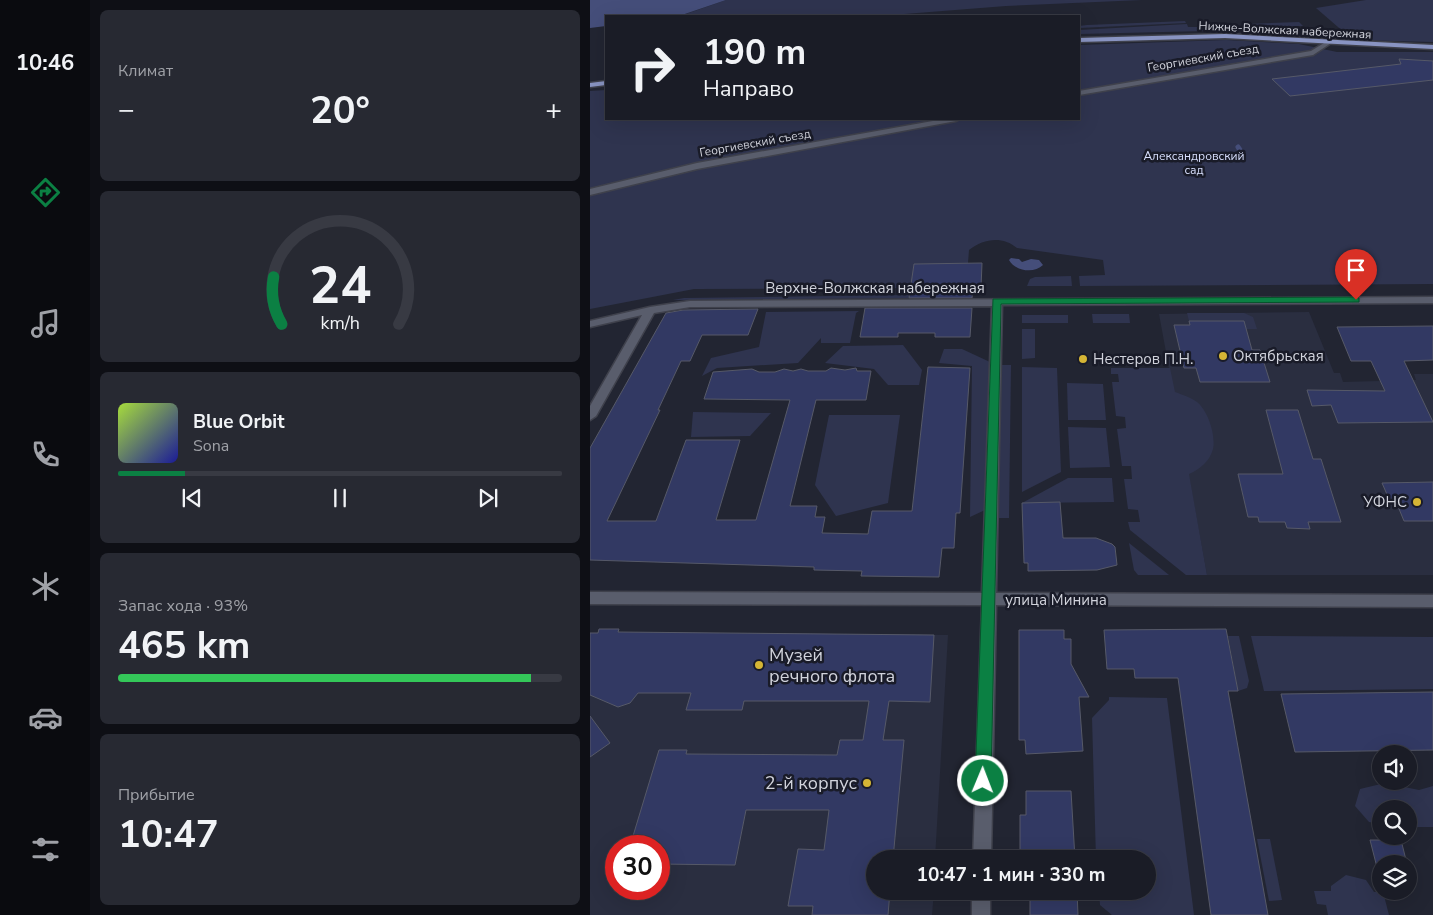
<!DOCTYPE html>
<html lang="ru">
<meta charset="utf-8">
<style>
:root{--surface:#1a1c26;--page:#272932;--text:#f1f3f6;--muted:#9fa1a7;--line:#383a43;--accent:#0b8043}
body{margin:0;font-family:"Nunito Sans",sans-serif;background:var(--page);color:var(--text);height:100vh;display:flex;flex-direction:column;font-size:19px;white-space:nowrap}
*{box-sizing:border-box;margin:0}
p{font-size:16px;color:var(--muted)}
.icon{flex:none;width:28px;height:28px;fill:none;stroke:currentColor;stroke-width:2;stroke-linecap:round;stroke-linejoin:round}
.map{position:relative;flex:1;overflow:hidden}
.drawer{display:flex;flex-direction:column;gap:10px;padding:10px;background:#0e0f15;width:500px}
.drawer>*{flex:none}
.guide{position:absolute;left:15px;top:15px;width:475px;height:105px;border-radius:0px;box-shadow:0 5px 20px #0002,0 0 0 1px var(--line);background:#1a1c26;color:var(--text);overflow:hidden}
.buttons{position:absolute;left:782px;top:745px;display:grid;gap:10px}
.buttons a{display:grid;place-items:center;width:45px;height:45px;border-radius:50%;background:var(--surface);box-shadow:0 5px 20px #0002,0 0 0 1px var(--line);font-size:25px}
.speed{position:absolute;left:15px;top:835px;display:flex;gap:10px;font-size:25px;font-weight:700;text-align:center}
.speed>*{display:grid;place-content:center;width:65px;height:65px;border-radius:50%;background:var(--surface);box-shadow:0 5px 20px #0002,0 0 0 1px var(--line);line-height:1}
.speed .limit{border:8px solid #d22;background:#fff;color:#111}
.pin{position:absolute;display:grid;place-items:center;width:42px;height:42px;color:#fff;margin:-51px -21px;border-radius:50% 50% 50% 0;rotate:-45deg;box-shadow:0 0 5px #0007}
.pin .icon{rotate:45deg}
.me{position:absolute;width:55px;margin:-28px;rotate:1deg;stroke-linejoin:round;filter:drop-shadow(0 0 4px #0008)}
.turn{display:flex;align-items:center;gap:18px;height:105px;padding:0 15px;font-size:22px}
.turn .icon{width:65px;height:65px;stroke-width:2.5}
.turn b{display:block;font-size:35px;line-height:42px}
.big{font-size:38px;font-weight:700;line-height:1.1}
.drawer .tile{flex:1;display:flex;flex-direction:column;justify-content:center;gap:8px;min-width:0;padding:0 18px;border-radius:8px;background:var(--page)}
.drawer .dial{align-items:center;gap:0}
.dial svg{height:130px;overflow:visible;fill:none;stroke:var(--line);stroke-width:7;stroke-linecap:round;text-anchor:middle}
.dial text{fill:var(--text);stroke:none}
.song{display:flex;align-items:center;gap:15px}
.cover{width:60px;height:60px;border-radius:8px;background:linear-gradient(135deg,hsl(80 70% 55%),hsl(240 70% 35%))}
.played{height:5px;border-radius:2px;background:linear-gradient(90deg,var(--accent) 15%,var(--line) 15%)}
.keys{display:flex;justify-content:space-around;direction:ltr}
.heat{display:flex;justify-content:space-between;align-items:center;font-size:28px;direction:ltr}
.charge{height:8px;border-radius:4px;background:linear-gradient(90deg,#34c759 93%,var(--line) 0)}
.trip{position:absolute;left:276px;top:850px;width:290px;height:50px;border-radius:25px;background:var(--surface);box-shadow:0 5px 20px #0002,0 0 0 1px var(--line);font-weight:700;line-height:50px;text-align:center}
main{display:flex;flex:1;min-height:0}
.dock{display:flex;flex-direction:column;width:90px;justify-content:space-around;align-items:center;background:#0a0b0f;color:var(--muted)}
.dock .icon{width:35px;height:35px}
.dock .active{color:var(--accent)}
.dock b{font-size:22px;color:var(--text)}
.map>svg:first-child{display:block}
.built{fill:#2a2e40;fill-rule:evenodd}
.green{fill:#2f344f}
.water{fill:#454e7a}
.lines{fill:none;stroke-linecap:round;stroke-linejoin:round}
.stream{stroke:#454e7a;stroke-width:5}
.building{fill:#323963;stroke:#565968}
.minor-casing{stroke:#3f414c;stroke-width:3}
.major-casing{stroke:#3f414c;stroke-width:3}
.minor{fill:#595d6c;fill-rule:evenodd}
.major{fill:#8994c2;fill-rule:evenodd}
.route{fill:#0b8043;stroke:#07532c}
.poi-dot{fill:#d5b535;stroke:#191b28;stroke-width:2}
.labels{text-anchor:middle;stroke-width:5;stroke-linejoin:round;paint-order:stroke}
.far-street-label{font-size:12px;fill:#d1d3dc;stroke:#191b28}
.far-park-label{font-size:12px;fill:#d8dffd;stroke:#191b28}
.street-label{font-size:15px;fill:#d1d3dc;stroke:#191b28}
.poi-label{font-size:15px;fill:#d1d3dc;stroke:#191b28;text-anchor:start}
.near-poi-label{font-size:18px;fill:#d1d3dc;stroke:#191b28;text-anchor:start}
</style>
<main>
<nav class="dock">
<b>10:46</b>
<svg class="icon active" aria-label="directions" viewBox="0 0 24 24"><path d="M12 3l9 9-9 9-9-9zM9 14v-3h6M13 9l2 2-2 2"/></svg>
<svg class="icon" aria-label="music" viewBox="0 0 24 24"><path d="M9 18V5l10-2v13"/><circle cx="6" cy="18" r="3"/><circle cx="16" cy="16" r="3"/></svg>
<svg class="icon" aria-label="phone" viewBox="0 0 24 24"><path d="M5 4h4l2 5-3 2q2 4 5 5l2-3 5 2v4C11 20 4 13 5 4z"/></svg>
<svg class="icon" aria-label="climate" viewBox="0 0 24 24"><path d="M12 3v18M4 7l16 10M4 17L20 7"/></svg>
<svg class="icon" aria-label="car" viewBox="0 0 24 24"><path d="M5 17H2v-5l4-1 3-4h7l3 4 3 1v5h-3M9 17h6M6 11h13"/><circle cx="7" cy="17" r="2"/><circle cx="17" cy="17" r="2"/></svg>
<svg class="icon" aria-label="filters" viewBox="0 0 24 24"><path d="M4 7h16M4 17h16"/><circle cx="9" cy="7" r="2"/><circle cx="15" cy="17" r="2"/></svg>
</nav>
<section class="drawer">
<div class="tile"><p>Климат</p>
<div class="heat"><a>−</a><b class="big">20°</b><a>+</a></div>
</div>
<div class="tile dial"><svg viewBox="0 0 100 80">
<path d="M14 69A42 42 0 1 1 86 69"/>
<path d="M14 69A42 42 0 0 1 9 40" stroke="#0b8043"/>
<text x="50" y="56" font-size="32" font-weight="700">24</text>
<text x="50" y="72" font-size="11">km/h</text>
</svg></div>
<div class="tile">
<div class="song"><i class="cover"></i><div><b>Blue Orbit</b><p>Sona</p></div></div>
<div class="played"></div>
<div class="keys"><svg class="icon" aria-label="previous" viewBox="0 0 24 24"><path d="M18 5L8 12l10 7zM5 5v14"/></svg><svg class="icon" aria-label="pause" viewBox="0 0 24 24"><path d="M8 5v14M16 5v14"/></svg><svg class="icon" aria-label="next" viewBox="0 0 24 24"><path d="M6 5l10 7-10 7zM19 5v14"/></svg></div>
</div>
<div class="tile"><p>Запас хода · 93%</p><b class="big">465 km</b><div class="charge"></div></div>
<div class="tile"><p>Прибытие</p><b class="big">10:47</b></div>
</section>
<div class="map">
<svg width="843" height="915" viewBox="0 0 843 915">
<rect width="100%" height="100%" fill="#222532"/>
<g class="built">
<polygon points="719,312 744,373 750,373 753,382 826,380 824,374 843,374 843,575 617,575 569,314"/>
<path d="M 9,629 L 29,629 L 29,632 L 358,635 L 345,859 L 285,859 L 285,891 L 344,891 L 342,915 L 0,915 L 0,633 L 8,633 ZM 26,846 L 69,846 L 69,889 L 26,889 Z"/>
</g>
<g class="green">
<polygon points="136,0 552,0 416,6 289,16 90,16"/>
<polygon points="776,0 843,0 843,42 763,40 726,8"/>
<polygon points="595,21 596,23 489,28 489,26 497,25"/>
<polygon points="709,22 713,26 649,28 656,24"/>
<polygon points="597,24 598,27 620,27 616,31 489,34 489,30"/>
<path d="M 636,40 L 709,44 L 747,52 L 843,52 L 843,284 L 490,286 L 489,276 L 515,275 L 513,260 L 427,248 C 413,236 394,238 379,250 L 378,263 L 324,264 L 321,288 L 104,289 L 0,309 L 0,91 L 16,90 L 16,119 L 489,119 L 489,45 Z"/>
<polygon points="481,276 482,286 437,286 440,279 445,277"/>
<polygon points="321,295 318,298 83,300 94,298"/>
<polygon points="269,311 266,313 260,343 231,343 231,338 208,363 127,368 112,376 121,358 169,347 176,312"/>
<polygon points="597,313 654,313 663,317 667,329 656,329 653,321 599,321"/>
<polygon points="502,314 539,314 540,323 503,323"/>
<rect x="432" y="315" width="46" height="8"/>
<polygon points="432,329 445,329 445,358 432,359"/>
<polygon points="313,345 332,370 329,385 298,385 284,369 235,363 253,346"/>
<polygon points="354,349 372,349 400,362 395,510 380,517 382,366 349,363"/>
<polygon points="410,365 421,365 419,518 406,518"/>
<polygon points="432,367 467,368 471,472 432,492"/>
<path d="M 521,368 L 580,368 L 585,392 C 593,395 600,397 607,402 C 618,411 626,435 623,449 C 620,461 609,470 599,474 L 617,575 L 596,575 L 540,530 L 538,522 L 550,522 L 548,510 L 538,509 L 534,479 L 542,479 L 541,466 L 532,466 L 527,429 L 536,428 L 535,417 L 526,416 L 522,382 L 529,382 L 528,374 L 521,374 Z"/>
<polygon points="477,383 513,384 516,420 478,420"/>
<polygon points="103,412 181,413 160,436 101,437"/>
<polygon points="239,415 310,415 298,503 246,516 225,485"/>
<polygon points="478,427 516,428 520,467 480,468"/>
<polygon points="478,478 522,478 524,502 432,503"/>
<polygon points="539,543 579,575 548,575 544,570"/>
<polygon points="638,636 649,636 659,681 657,688 648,691"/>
<polygon points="661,636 843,637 843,689 674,691"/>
<polygon points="519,697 577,698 604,915 522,915 510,905 509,891 558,891 558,859 506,859 502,718 519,700"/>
<polygon points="795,783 829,790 843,786 843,827 819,827 819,809 791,809 791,824 779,822 765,806 770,789"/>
<polygon points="667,839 680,839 692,900 679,901"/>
<polygon points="756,875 776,880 784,892 793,892 799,915 738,915 736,905 727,904 724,891 741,891 741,886"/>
</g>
<g class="water">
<polygon points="0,0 136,0 89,16 16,16 16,26 0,28"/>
<path d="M 421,258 L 429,259 L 432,262 L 441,259 L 449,260 L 453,265 C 444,274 425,271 419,260 Z"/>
</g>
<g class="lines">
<polyline class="stream" points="648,147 650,150"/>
</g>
<g class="building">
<polygon points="809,59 843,61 843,80 700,96 682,79 811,64"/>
<polygon points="392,263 391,288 383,288 382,298 319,298 324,264"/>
<polygon points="275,308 382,308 380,337 345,337 345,333 308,333 308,337 270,337"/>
<polygon points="168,309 158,335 112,335 100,361 91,361 68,410 70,410 17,521 66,521 96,440 150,440 126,520 166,520 200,400 114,399 123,372 162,369 169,372 185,372 194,369 203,371 211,369 218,371 236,371 241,368 255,370 266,368 267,371 281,371 276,400 226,400 200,506 227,506 225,517 235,517 232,533 278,534 282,511 322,511 338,367 380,368 370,513 366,513 364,548 352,548 349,577 271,576 272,571 224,570 224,567 0,560 0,448 76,313 93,310"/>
<polygon points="599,321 654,321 662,350 670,350 680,382 610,382 606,368 594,368 584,325 600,325"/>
<polygon points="843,326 843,360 814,361 843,422 748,423 741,405 722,406 717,390 795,391 781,361 761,361 747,327"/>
<polygon points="676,410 708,410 723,459 731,459 751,522 718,522 720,529 697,528 695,522 669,522 668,517 658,517 648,474 693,474"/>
<polygon points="843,482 843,521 814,521 805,499 799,499 792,483"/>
<polygon points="470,502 473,538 506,538 522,544 525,547 527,565 507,570 438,571 438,563 434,563 432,503"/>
<polygon points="9,629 29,629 28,632 344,635 340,702 299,701 293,740 314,740 303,859 285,859 285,891 300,891 298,915 222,915 223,906 198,906 208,849 234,850 239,810 156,810 145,865 69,864 69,846 40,846 69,750 97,750 96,754 247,755 250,740 273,740 279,701 154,701 152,710 96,710 101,693 48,693 40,703 28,707 0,695 0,633 8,633"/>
<polygon points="636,629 648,691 638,691 678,915 621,915 588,678 545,678 544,669 517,669 514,630"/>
<polygon points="429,630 474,630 474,639 481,639 481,664 499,697 489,697 493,751 436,754 435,740 429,740"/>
<polygon points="843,692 843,750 705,752 691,694"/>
<polygon points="0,716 20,743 0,757"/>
<polygon points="436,791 481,791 485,859 430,859 430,815 436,815"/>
<polygon points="780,840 811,840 817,864 791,864 791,883"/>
<polygon points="440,891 487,891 488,915 440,915"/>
</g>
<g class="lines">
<g class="minor-casing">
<g id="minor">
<polygon points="739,40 742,42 741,43 723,55 489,95 489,91 721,51"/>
<polygon points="354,119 370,119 366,121 107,169 0,195 0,189 107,163"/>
<polygon points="843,297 843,303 412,305 406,593 843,595 843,607 406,605 401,859 383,859 392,605 0,604 0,592 392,593 402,306 100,307 64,313 6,416 0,420 0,406 52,315 0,327 0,321 60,307 100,301"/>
<rect x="382" y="891" width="18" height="24"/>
</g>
</g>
<g class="major-casing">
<g id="major">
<polygon points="635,34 843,45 843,49 635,38 489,42 489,38"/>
<polygon points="16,81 16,85 0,87 0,83"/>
</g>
</g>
<use href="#minor" class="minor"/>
<use href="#major" class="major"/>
</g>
<polygon class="route" points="766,297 769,298 769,302 411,304 401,781 398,786 393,789 388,786 385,781 403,299"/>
<g class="poi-dot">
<circle cx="633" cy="356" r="5"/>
<circle cx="493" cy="359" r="5"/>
<circle cx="827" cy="502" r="5"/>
<circle cx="169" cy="665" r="5"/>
<circle cx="277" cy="783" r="5"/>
</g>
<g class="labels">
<g class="far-street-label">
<text transform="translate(695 30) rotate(3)" y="4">Нижне-Волжская набережная</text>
<text transform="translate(613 58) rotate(-10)" y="4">Георгиевский съезд</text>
<text transform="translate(165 143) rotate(-10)" y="4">Георгиевский съезд</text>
</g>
<g class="far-park-label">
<text x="604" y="160">Александровский<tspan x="604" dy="14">сад</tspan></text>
</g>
<g class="street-label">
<text x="285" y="293">Верхне-Волжская набережная</text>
<text x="466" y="605">улица Минина</text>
</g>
<g class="poi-label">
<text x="643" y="361">Октябрьская</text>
<text x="503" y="364">Нестеров П.Н.</text>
<text x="817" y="507" text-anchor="end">УФНС</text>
</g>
<g class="near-poi-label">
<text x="179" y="661">Музей<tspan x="179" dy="21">речного флота</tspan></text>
<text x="267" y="789" text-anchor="end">2-й корпус</text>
</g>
</g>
</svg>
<div class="buttons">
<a><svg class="icon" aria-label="sound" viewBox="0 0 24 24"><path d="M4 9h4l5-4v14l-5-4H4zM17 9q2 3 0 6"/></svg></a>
<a><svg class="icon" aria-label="search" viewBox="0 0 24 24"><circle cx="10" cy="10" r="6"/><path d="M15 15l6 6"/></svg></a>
<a><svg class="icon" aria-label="layers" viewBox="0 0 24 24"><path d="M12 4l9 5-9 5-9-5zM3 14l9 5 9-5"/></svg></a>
</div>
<div class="speed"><div class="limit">30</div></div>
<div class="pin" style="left:766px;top:300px;background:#d93025"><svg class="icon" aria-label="arrive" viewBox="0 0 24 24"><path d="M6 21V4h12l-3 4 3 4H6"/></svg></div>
<svg class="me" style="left:393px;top:781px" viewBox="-20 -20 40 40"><circle r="17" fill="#0b8043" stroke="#fff" stroke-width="3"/><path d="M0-11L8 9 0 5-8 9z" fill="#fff"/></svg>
<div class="trip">10:47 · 1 мин · 330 m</div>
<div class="guide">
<div class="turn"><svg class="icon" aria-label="right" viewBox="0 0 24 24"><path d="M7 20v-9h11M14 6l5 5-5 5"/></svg><div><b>190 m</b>Направо</div></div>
</div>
</div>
</main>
